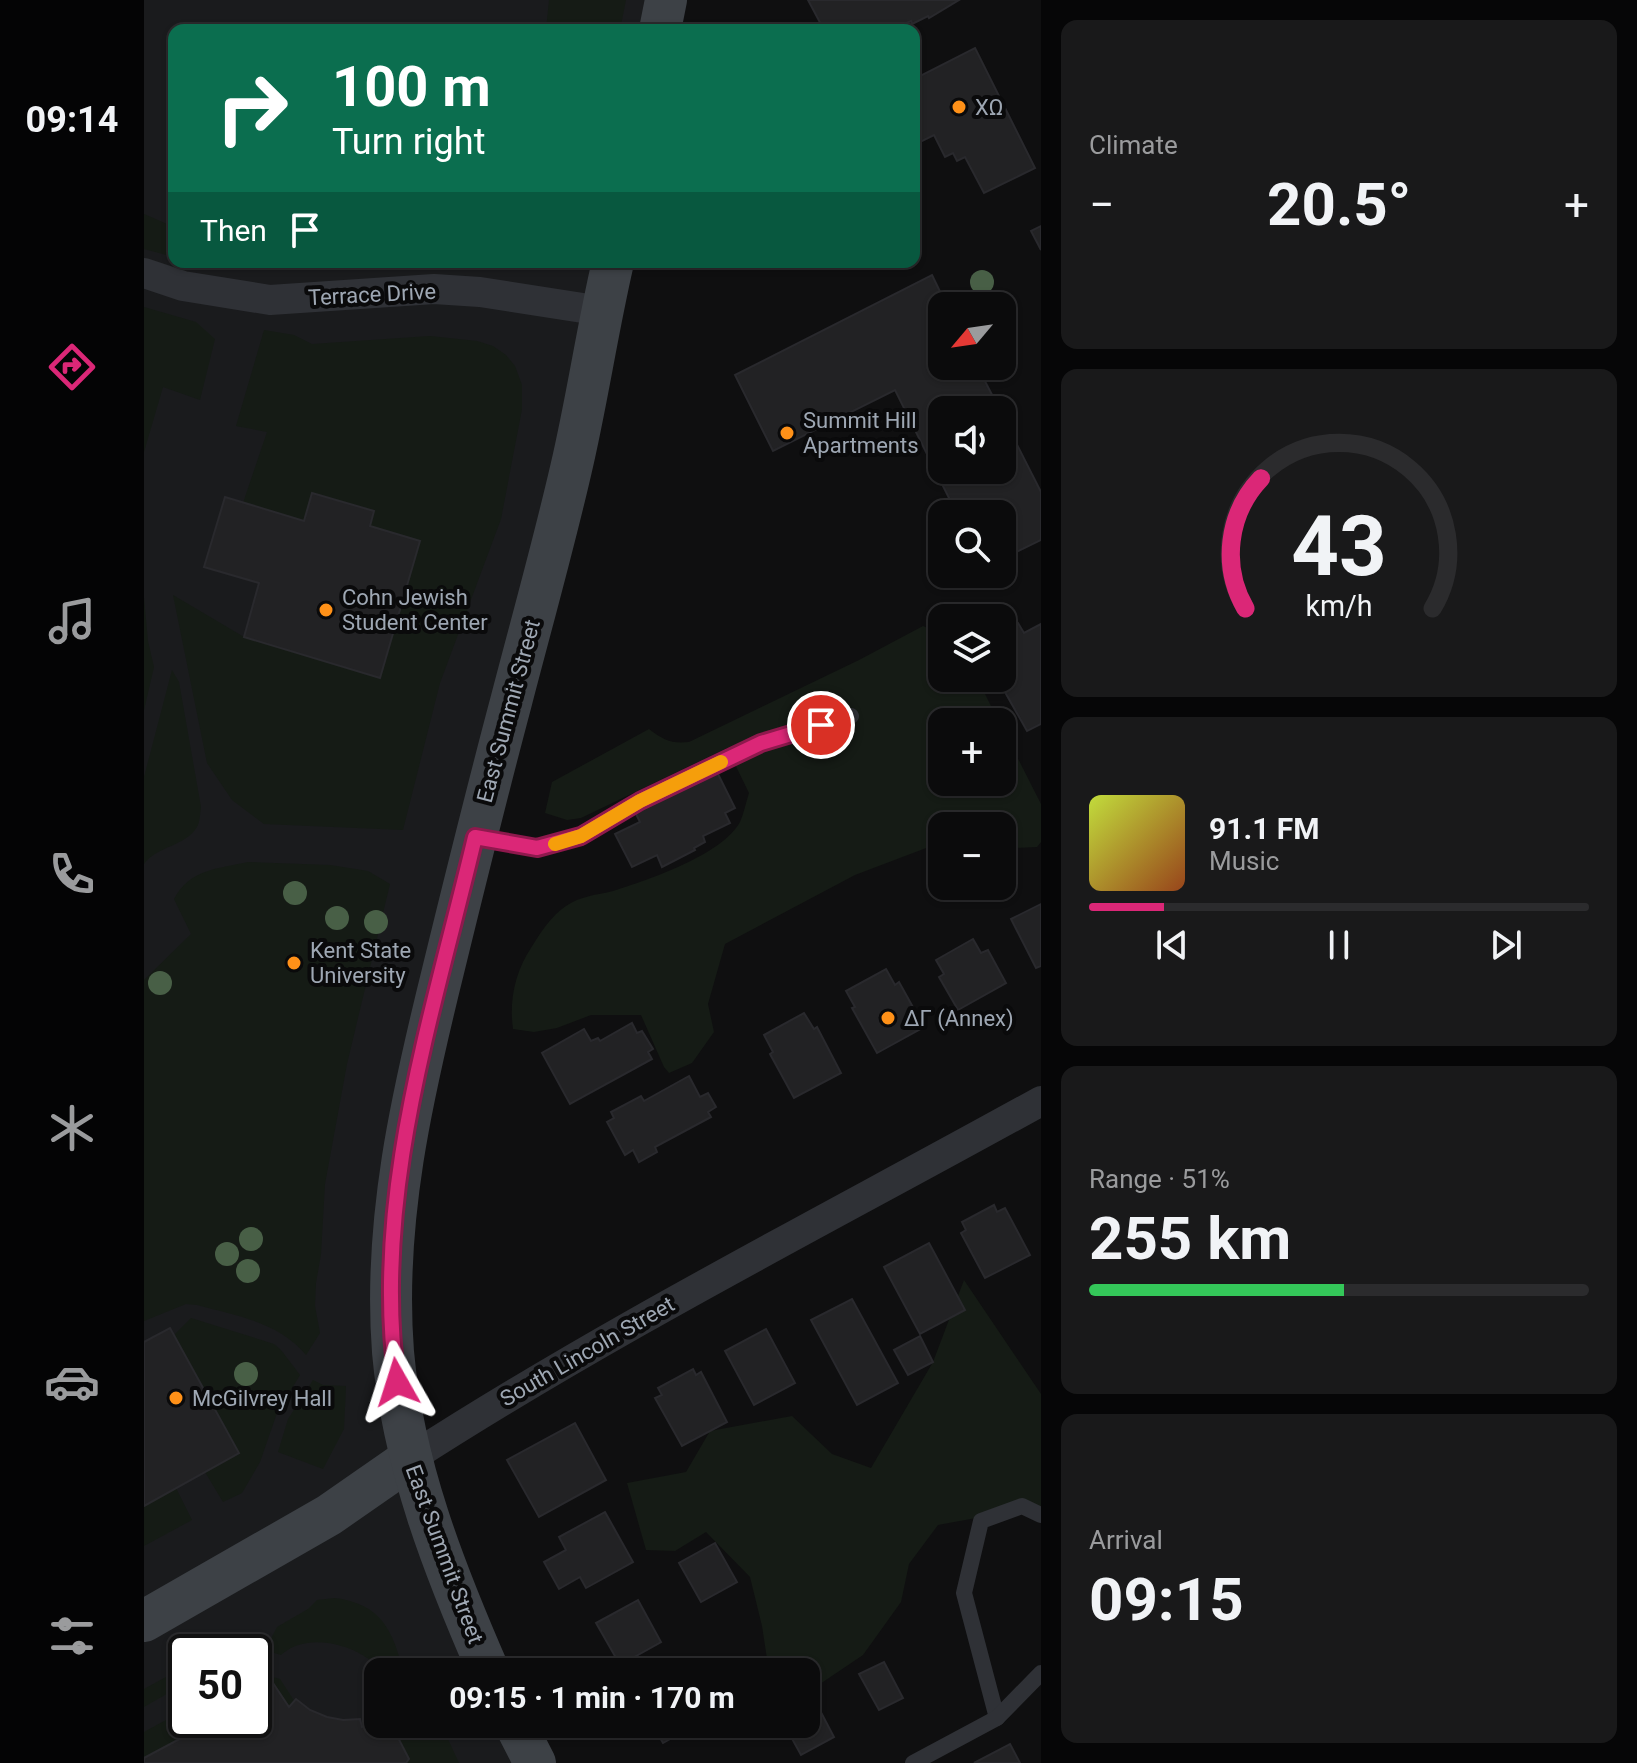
<!DOCTYPE html>
<meta charset="utf-8">
<style>
:root{--surface:#0b0b0c;--page:#19191a;--text:#f1f3f6;--muted:#9a9b9d;--line:#2b2b2d;--accent:#db2777}
body{margin:0;font-family:Roboto,sans-serif;background:var(--page);color:var(--text);height:100vh;display:flex;flex-direction:column;font-size:30px;white-space:nowrap}
*{box-sizing:border-box;margin:0}
p{font-size:26px;color:var(--muted)}
.icon{flex:none;width:44px;height:44px;fill:none;stroke:currentColor;stroke-width:2;stroke-linecap:round;stroke-linejoin:round}
.map{position:relative;flex:1;overflow:hidden}
.drawer{display:flex;flex-direction:column;gap:20px;padding:20px;background:#060607;width:596px}
.drawer>*{flex:none}
.banner{position:absolute;left:24px;top:24px;width:752px;height:244px;border-radius:16px;box-shadow:0 2px 6px #0004,0 0 0 2px var(--line);background:#0b6e4f;color:#fff;overflow:hidden}
.needle{width:52px;rotate:241deg}
.buttons{position:absolute;left:784px;top:292px;display:grid;gap:16px}
.buttons a{display:grid;place-items:center;width:88px;height:88px;border-radius:16px;background:var(--surface);box-shadow:0 2px 6px #0004,0 0 0 2px var(--line);font-size:40px}
.speed{position:absolute;left:24px;top:1634px;display:flex;gap:16px;font-size:40px;font-weight:700;text-align:center}
.speed>*{display:grid;place-content:center;width:104px;height:104px;border-radius:50%;background:var(--surface);box-shadow:0 2px 6px #0004,0 0 0 2px var(--line);line-height:1}
.speed .limit{border:4px solid #111;border-radius:12px;background:#fff;color:#111}
.pin{position:absolute;display:grid;place-items:center;width:68px;height:68px;color:#fff;margin:-34px;border:4px solid #fff;border-radius:50%;box-shadow:0 2px 8px #0007}
.me{position:absolute;width:88px;margin:-44px;rotate:354deg;stroke-linejoin:round;filter:drop-shadow(0 0 6px #0008)}
.turn{display:flex;align-items:center;gap:28px;height:168px;padding:0 32px;font-size:36px}
.turn .icon{width:104px;height:104px;stroke-width:2.5}
.turn b{display:block;font-size:56px;line-height:68px}
.then{display:flex;align-items:center;height:76px;padding:0 32px;background:#0003;gap:16px;font-size:30px}
.big{font-size:60px;font-weight:700;line-height:1.1}
.drawer .tile{flex:1;display:flex;flex-direction:column;justify-content:center;gap:12px;min-width:0;padding:0 28px;border-radius:16px;background:var(--page)}
.drawer .dial{align-items:center;gap:0}
.dial svg{height:208px;overflow:visible;fill:none;stroke:var(--line);stroke-width:7;stroke-linecap:round;text-anchor:middle}
.dial text{fill:var(--text);stroke:none}
.song{display:flex;align-items:center;gap:24px}
.cover{width:96px;height:96px;border-radius:12px;background:linear-gradient(135deg,hsl(70 70% 55%),hsl(20 70% 35%))}
.played{height:8px;border-radius:4px;background:linear-gradient(90deg,var(--accent) 15%,var(--line) 15%)}
.keys{display:flex;justify-content:space-around;direction:ltr}
.heat{display:flex;justify-content:space-between;align-items:center;font-size:44px;direction:ltr}
.charge{height:12px;border-radius:6px;background:linear-gradient(90deg,#34c759 51%,var(--line) 0)}
.trip{position:absolute;left:220px;top:1658px;width:456px;height:80px;border-radius:16px;background:var(--surface);box-shadow:0 2px 6px #0004,0 0 0 2px var(--line);font-weight:700;line-height:80px;text-align:center}
main{display:flex;flex:1;min-height:0}
.tab-bar{display:flex;flex-direction:column;width:144px;justify-content:space-around;align-items:center;background:#040405;color:var(--muted)}
.tab-bar .icon{width:56px;height:56px}
.tab-bar .on{color:var(--accent)}
.tab-bar b{font-size:36px;color:var(--text)}
.map>svg:first-child{display:block}
.built{fill:#1a1b1d;fill-rule:evenodd}
.green{fill:#151b15}
.building{fill:#222224;stroke:#29292d;stroke-width:2}
.lines{fill:none;stroke-linecap:round;stroke-linejoin:round}
.lane{stroke:#2f3136;stroke-width:16}
.street{stroke:#2f3136;stroke-width:30}
.secondary{stroke:#3d4146;stroke-width:42}
.tree{fill:#485f46}
.route-casing{stroke:#8e194d;stroke-width:20}
.route{stroke:#db2777;stroke-width:14}
.slow{stroke:#f59e0b;stroke-width:14}
.poi-dot{fill:#ff9118;stroke:#0a0a0b;stroke-width:3}
.labels{text-anchor:middle;stroke-width:8;stroke-linejoin:round;paint-order:stroke}
.poi-label{font-size:22px;fill:#9ea7b3;stroke:#0a0a0b;text-anchor:start}
.street-label{font-size:22px;fill:#9ea7b3;stroke:#0a0a0b}
</style>
<main>
<nav class="tab-bar">
<b>09:14</b>
<svg class="icon on" aria-label="directions" viewBox="0 0 24 24"><path d="M12 3l9 9-9 9-9-9zM9 14v-3h6M13 9l2 2-2 2"/></svg>
<svg class="icon" aria-label="music" viewBox="0 0 24 24"><path d="M9 18V5l10-2v13"/><circle cx="6" cy="18" r="3"/><circle cx="16" cy="16" r="3"/></svg>
<svg class="icon" aria-label="phone" viewBox="0 0 24 24"><path d="M5 4h4l2 5-3 2q2 4 5 5l2-3 5 2v4C11 20 4 13 5 4z"/></svg>
<svg class="icon" aria-label="climate" viewBox="0 0 24 24"><path d="M12 3v18M4 7l16 10M4 17L20 7"/></svg>
<svg class="icon" aria-label="car" viewBox="0 0 24 24"><path d="M5 17H2v-5l4-1 3-4h7l3 4 3 1v5h-3M9 17h6M6 11h13"/><circle cx="7" cy="17" r="2"/><circle cx="17" cy="17" r="2"/></svg>
<svg class="icon" aria-label="filters" viewBox="0 0 24 24"><path d="M4 7h16M4 17h16"/><circle cx="9" cy="7" r="2"/><circle cx="15" cy="17" r="2"/></svg>
</nav>
<div class="map">
<svg width="897" height="1763" viewBox="0 0 897 1763">
<rect width="100%" height="100%" fill="#0f0f10"/>
<path class="built" d="M 0,0 L 522,0 L 516,30 L 30,30 L 30,262 L 469,262 L 331,837 L 248,1324 L 345,1672 L 234,1672 L 234,1724 L 371,1724 L 391,1763 L 0,1763 ZM 42,1652 L 110,1652 L 110,1720 L 42,1720 Z"/>
<g class="green">
<polygon points="405,0 482,0 476,30 402,30"/>
<polygon points="0,214 30,227 30,257 0,249"/>
<polygon points="0,307 52,322 71,339 56,400 19,387 0,452"/>
<polygon points="120,330 150,335 168,344 286,336 333,341 349,346 362,355 371,366 378,385 378,409 357,519 296,683 259,830 120,824 88,800 63,763 29,595 100,637 236,677 276,541 226,526 230,511 169,493 160,521 99,503 123,432 92,426"/>
<polygon points="0,598 4,641 10,667 0,710"/>
<path d="M 779,626 L 798,634 L 798,678 L 833,678 L 855,722 L 798,722 L 798,782 L 858,782 L 858,727 L 897,804 L 897,842 L 893,847 L 869,848 L 858,844 L 858,826 L 798,826 L 798,842 L 711,875 L 581,944 L 564,1004 L 570,1032 L 548,1063 L 525,1073 L 520,1067 L 497,1015 L 447,1015 L 413,1028 L 390,1032 L 369,1029 C 365,1001 371,972 387,948 C 397,932 407,916 422,906 C 436,896 453,895 469,891 C 504,880 578,855 596,822 C 600,813 602,802 605,793 L 583,748 L 437,818 L 423,820 L 401,813 L 408,782 L 505,729 C 519,740 528,744 545,742 L 715,660 Z"/>
<path d="M 28,670 L 35,682 L 57,807 C 56,813 56,822 53,827 C 42,846 13,846 0,864 L 0,777 Z"/>
<path d="M 104,862 L 186,865 L 224,871 L 246,884 L 203,1064 L 181,1184 L 177,1254 L 172,1283 L 171,1306 L 176,1333 L 162,1355 C 135,1322 93,1316 53,1305 L 42,1304 L 0,1321 L 0,980 L 47,934 L 30,899 C 46,869 73,869 104,862 Z"/>
<polygon points="820,1280 897,1394 897,1506 794,1525 765,1564 757,1602 719,1655 676,1684 662,1686 662,1672 625,1672 618,1626 606,1577 562,1532 531,1551 502,1550 483,1483 542,1472 566,1431 648,1416 688,1454 727,1468 789,1362"/>
<polygon points="47,1318 130,1344 137,1350 156,1375 133,1413 116,1462 98,1493 79,1502 61,1472 95,1453 30,1335"/>
<polygon points="169,1380 179,1385 202,1386 200,1429 179,1469 134,1452 144,1419"/>
<polygon points="32,1488 48,1520 0,1546 0,1506"/>
<path d="M 191,1598 C 237,1604 249,1630 259,1672 L 239,1672 C 217,1645 164,1630 137,1655 L 121,1650 L 133,1627 L 164,1609 L 173,1600 Z"/>
<polygon points="42,1666 42,1683 0,1707 0,1689"/>
<polygon points="110,1672 136,1679 151,1702 145,1707 128,1683 110,1693"/>
<polygon points="42,1709 42,1720 71,1720 0,1758 0,1732"/>
<polygon points="247,1724 297,1724 315,1763 262,1763 265,1758"/>
</g>
<g class="building">
<polygon points="664,0 815,0 785,18 784,16 768,24 767,21 754,27 755,30 680,30"/>
<polygon points="831,48 891,168 840,193 821,157 813,161 809,153 801,157 790,135 770,145 770,79"/>
<polygon points="897,226 897,250 887,231"/>
<polygon points="788,275 803,306 798,306 798,366 833,366 856,410 798,410 798,470 858,470 858,415 897,492 897,540 858,559 858,514 813,514 751,390 629,451 591,375"/>
<polygon points="168,493 230,511 226,526 276,541 236,678 100,637 115,583 60,567 81,497 160,521"/>
<polygon points="874,623 880,633 897,624 897,724 883,731 853,678 858,678 858,632"/>
<polygon points="573,772 591,808 581,813 586,823 559,836 561,842 550,848 551,850 518,867 513,855 488,867 471,834 496,822 490,810"/>
<polygon points="897,904 897,966 892,968 867,919"/>
<polygon points="829,939 837,953 844,950 862,983 814,1010 795,977 800,974 792,960"/>
<polygon points="742,969 751,985 755,982 780,1027 733,1053 708,1008 711,1007 702,991"/>
<polygon points="660,1013 670,1029 673,1027 697,1073 650,1098 626,1054 629,1052 620,1035"/>
<polygon points="488,1023 493,1033 498,1031 509,1049 504,1052 508,1059 426,1104 398,1053 440,1029 447,1041 454,1038 456,1041"/>
<polygon points="545,1076 556,1097 564,1093 572,1107 564,1112 567,1117 511,1147 513,1152 495,1162 489,1150 481,1155 463,1122 470,1118 467,1112 497,1096 500,1101"/>
<polygon points="850,1205 853,1212 861,1208 886,1255 841,1278 817,1233 822,1230 818,1222"/>
<polygon points="785,1243 821,1310 776,1334 740,1267"/>
<polygon points="708,1299 754,1383 713,1405 667,1320"/>
<polygon points="26,1328 95,1453 0,1506 0,1342"/>
<polygon points="622,1329 651,1383 610,1405 581,1351"/>
<polygon points="776,1336 789,1362 764,1375 750,1350"/>
<polygon points="549,1369 552,1375 557,1372 583,1422 538,1446 511,1398 518,1395 514,1388"/>
<polygon points="431,1423 462,1480 395,1517 363,1460"/>
<polygon points="461,1512 489,1562 442,1588 436,1577 415,1589 400,1562 422,1550 415,1537"/>
<polygon points="571,1543 593,1582 557,1602 535,1563"/>
<polygon points="494,1600 517,1642 476,1665 452,1623"/>
<polygon points="740,1662 759,1698 735,1710 715,1674"/>
<polygon points="129,1683 145,1707 152,1699 166,1710 183,1717 199,1720 216,1719 218,1727 234,1723 247,1724 265,1759 262,1763 0,1763 0,1758 71,1720 110,1720 110,1693"/>
<polygon points="670,1699 690,1737 657,1755 640,1724 662,1724 662,1703"/>
<polygon points="508,1724 553,1724 519,1743"/>
<polygon points="866,1744 876,1763 830,1763"/>
</g>
<g class="lines">
<g class="lane">
<polyline points="332,837 393,848 437,836 496,801 617,743 707,716"/>
<polyline points="853,1718 820,1593 837,1521 878,1506 897,1515"/>
<polyline points="769,1763 853,1718 897,1673"/>
</g>
<g class="street">
<polyline points="0,273 39,286 126,300 290,289 336,292 458,311"/>
<path d="M 267,1458 C 470,1327 686,1218 897,1101"/>
</g>
<g class="secondary">
<polyline points="516,30 522,0"/>
<polyline points="0,1621 185,1515 267,1458"/>
<path d="M 345,1672 C 300,1569 259,1465 249,1352 C 239,1222 268,1096 299,971 C 321,881 343,792 367,702 C 387,625 409,547 427,469 C 443,401 453,331 469,262"/>
<polyline points="371,1724 391,1763"/>
</g>
</g>
<g class="tree">
<circle cx="838" cy="282" r="12"/>
<circle cx="151" cy="893" r="12"/>
<circle cx="193" cy="918" r="12"/>
<circle cx="232" cy="922" r="12"/>
<circle cx="16" cy="983" r="12"/>
<circle cx="107" cy="1239" r="12"/>
<circle cx="83" cy="1254" r="12"/>
<circle cx="104" cy="1271" r="12"/>
<circle cx="102" cy="1374" r="12"/>
</g>
<g class="lines">
<g class="route-casing">
<path id="route" d="M 253,1382 C 227,1198 289,1014 331,837 L 393,848 L 437,836 L 496,801 L 617,743 L 677,725"/>
</g>
<use href="#route" class="route"/>
<polyline class="slow" points="411,844 437,836 496,801 577,762"/>
</g>
<g class="poi-dot">
<circle cx="815" cy="107" r="8"/>
<circle cx="643" cy="433" r="8"/>
<circle cx="182" cy="610" r="8"/>
<circle cx="150" cy="963" r="8"/>
<circle cx="744" cy="1018" r="8"/>
<circle cx="32" cy="1398" r="8"/>
</g>
<g class="labels">
<g class="poi-label">
<text x="831" y="115">ΧΩ</text>
<text x="659" y="428">Summit Hill<tspan x="659" dy="25">Apartments</tspan></text>
<text x="198" y="605">Cohn Jewish<tspan x="198" dy="25">Student Center</tspan></text>
<text x="166" y="958">Kent State<tspan x="166" dy="25">University</tspan></text>
<text x="760" y="1026">ΔΓ (Annex)</text>
<text x="48" y="1406">McGilvrey Hall</text>
</g>
<g class="street-label">
<text transform="translate(228 294) rotate(-3)" y="8">Terrace Drive</text>
<text transform="translate(364 711) rotate(-75)" y="8">East Summit Street</text>
<text transform="translate(443 1351) rotate(-30)" y="8">South Lincoln Street</text>
<text transform="translate(301 1554) rotate(70)" y="8">East Summit Street</text>
</g>
</g>
</svg>
<div class="buttons">
<a><svg class="needle" viewBox="-14 -14 28 28"><path d="M0-13l5 13h-10z" fill="#e53935"/><path d="M0 13l5-13h-10z" fill="#9a9b9d"/></svg></a>
<a><svg class="icon" aria-label="sound" viewBox="0 0 24 24"><path d="M4 9h4l5-4v14l-5-4H4zM17 9q2 3 0 6"/></svg></a>
<a><svg class="icon" aria-label="search" viewBox="0 0 24 24"><circle cx="10" cy="10" r="6"/><path d="M15 15l6 6"/></svg></a>
<a><svg class="icon" aria-label="layers" viewBox="0 0 24 24"><path d="M12 4l9 5-9 5-9-5zM3 14l9 5 9-5"/></svg></a>
<a>+</a>
<a>−</a>
</div>
<div class="speed"><div class="limit">50</div></div>
<div class="pin" style="left:677px;top:725px;background:#d93025"><svg class="icon" aria-label="arrive" viewBox="0 0 24 24"><path d="M6 21V4h12l-3 4 3 4H6"/></svg></div>
<svg class="me" style="left:253px;top:1382px" viewBox="-20 -20 40 40"><path d="M0-17L14 15 0 8-14 15z" fill="#db2777" stroke="#fff" stroke-width="4"/></svg>
<div class="trip">09:15 · 1 min · 170 m</div>
<div class="banner">
<div class="turn"><svg class="icon" aria-label="right" viewBox="0 0 24 24"><path d="M7 20v-9h11M14 6l5 5-5 5"/></svg><div><b>100 m</b>Turn right</div></div>
<div class="then">Then<svg class="icon" aria-label="arrive" viewBox="0 0 24 24"><path d="M6 21V4h12l-3 4 3 4H6"/></svg></div>
</div>
</div>
<section class="drawer">
<div class="tile"><p>Climate</p>
<div class="heat"><a>−</a><b class="big">20.5°</b><a>+</a></div>
</div>
<div class="tile dial"><svg viewBox="0 0 100 80">
<path d="M14 69A42 42 0 1 1 86 69"/>
<path d="M14 69A42 42 0 0 1 20 19" stroke="#db2777"/>
<text x="50" y="56" font-size="32" font-weight="700">43</text>
<text x="50" y="72" font-size="11">km/h</text>
</svg></div>
<div class="tile">
<div class="song"><i class="cover"></i><div><b>91.1 FM</b><p>Music</p></div></div>
<div class="played"></div>
<div class="keys"><svg class="icon" aria-label="previous" viewBox="0 0 24 24"><path d="M18 5L8 12l10 7zM5 5v14"/></svg><svg class="icon" aria-label="pause" viewBox="0 0 24 24"><path d="M8 5v14M16 5v14"/></svg><svg class="icon" aria-label="next" viewBox="0 0 24 24"><path d="M6 5l10 7-10 7zM19 5v14"/></svg></div>
</div>
<div class="tile"><p>Range · 51%</p><b class="big">255 km</b><div class="charge"></div></div>
<div class="tile"><p>Arrival</p><b class="big">09:15</b></div>
</section>
</main>
